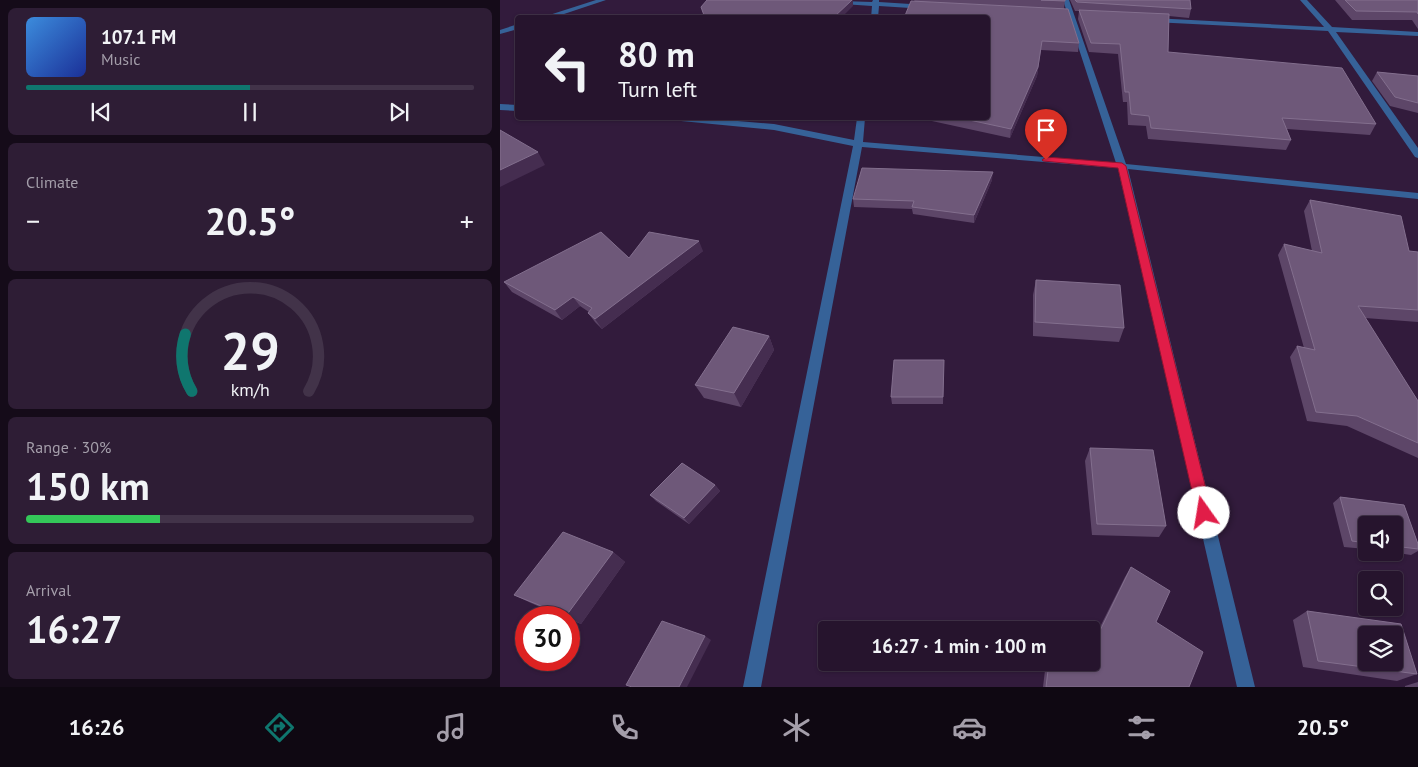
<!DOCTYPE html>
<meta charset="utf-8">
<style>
:root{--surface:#26142d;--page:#2e1d35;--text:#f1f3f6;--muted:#a49eaa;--line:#423349;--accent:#0f766e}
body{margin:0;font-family:"PT Sans",sans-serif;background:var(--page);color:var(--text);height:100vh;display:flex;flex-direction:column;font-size:19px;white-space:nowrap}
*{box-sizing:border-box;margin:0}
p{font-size:16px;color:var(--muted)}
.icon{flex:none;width:28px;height:28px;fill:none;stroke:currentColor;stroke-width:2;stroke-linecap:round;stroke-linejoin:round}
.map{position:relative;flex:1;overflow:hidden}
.panel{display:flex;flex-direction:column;gap:8px;padding:8px;background:#150b19;width:500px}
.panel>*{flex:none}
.guide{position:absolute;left:15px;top:15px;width:475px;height:105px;border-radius:5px;box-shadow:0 1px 4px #0004,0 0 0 1px var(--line);background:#26142d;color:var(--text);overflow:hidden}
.controls{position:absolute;left:858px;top:516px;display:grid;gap:10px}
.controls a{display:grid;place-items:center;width:45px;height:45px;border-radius:5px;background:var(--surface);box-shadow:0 1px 4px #0004,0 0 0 1px var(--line);font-size:25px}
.speed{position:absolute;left:15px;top:606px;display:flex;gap:10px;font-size:25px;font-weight:700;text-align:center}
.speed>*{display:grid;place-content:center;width:65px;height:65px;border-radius:50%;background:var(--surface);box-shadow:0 1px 4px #0004,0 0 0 1px var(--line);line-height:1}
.speed .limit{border:8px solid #d22;background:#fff;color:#111}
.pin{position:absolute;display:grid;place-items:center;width:42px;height:42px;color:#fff;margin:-51px -21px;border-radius:50% 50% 50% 0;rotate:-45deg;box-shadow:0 0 5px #0007}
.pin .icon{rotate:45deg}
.me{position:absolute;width:55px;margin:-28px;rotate:347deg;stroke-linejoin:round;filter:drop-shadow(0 0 4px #0008)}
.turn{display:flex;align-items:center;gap:18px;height:105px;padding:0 20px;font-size:22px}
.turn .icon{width:65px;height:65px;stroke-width:2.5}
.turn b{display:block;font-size:35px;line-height:42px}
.big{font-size:38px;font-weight:700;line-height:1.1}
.panel .tile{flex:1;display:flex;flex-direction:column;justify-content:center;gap:8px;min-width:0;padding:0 18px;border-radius:8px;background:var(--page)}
.panel .dial{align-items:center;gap:0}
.dial svg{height:130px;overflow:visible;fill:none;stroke:var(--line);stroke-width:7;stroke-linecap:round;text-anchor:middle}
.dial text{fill:var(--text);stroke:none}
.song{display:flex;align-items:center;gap:15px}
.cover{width:60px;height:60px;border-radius:8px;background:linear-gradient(135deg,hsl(210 70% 55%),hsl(230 70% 35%))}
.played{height:5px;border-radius:2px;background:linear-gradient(90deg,var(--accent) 50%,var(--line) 50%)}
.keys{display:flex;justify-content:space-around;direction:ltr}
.heat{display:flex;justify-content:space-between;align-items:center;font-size:28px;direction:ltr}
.charge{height:8px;border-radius:4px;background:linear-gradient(90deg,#34c759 30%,var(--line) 0)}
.trip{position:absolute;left:318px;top:621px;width:282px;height:50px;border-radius:5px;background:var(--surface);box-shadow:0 1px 4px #0004,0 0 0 1px var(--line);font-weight:700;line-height:50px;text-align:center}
.menu{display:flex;height:80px;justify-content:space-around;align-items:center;background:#0f0812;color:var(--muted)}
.menu .icon{width:35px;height:35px}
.menu .active{color:var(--accent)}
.menu b{font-size:22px;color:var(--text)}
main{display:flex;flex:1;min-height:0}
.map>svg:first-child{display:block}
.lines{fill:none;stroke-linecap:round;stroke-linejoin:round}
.street{fill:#366298;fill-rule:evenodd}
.wall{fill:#5d4668}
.shaded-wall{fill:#452d50}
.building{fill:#6e5879;stroke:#836f8e;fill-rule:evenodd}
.route{fill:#e11d48;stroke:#92132f}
</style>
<main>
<section class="panel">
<div class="tile">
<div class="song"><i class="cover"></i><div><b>107.1 FM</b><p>Music</p></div></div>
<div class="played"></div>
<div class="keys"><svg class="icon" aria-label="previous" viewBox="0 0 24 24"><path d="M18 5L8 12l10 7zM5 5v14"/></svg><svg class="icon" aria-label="pause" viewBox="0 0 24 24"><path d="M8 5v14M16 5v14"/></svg><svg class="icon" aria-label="next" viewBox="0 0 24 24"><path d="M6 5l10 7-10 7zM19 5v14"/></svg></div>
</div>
<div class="tile"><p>Climate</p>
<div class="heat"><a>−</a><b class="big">20.5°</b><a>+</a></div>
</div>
<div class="tile dial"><svg viewBox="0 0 100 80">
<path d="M14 69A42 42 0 1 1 86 69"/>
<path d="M14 69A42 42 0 0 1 10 34" stroke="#0f766e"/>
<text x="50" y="56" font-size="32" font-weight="700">29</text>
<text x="50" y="72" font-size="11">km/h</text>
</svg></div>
<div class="tile"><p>Range · 30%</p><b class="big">150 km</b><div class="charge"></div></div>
<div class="tile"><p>Arrival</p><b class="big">16:27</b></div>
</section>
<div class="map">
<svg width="918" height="687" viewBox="0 0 918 687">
<rect width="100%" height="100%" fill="#321b3c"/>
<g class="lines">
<g class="street">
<polygon points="96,0 106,0 52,18 40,18"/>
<polygon points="310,0 372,2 373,0 379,0 379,2 426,5 429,7 426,9 379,6 378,18 371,18 372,6 313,2"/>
<polygon points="563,0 569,0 626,164 918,193 918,199 628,169 755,687 737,687 618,168 362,147 261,687 243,687 353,146 274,130 181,121 177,118 203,118 274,124 354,140 357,118 365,118 363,142 616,163"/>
<polygon points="800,0 807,0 832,27 918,32 918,36 836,32 918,148 918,158 915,157 828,31 653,22 650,20 653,18 824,27"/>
<polygon points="18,24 18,29 0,34 0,30"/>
<polygon points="0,104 18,105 18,111 0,110"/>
</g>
</g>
<g class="wall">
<polygon points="414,0 565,0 564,9 579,43 578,52 541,50 537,76 510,138 418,118 488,118"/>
<polygon points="570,0 690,0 691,9 689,18 669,16 668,52 876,124 870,135 787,129 791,140 786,150 648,139 646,126 628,125 627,102 623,102 618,54 589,52 578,19 579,11 575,11"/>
<polygon points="835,0 918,0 918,29 912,20 852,20"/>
<polygon points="877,72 918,76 918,113 890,106 872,81"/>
<polygon points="492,180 474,223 413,214 412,209 354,207 353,199"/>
<polygon points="810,200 909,251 918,252 918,322 865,318 918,401 918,458 847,426 807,421 790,357 797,346 804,348 778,255 784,244 812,251 804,211"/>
<polygon points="203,251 102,329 95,322 88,313 89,312 80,306 62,320 12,292 4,282 129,258"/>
<polygon points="536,280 624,328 619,342 533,336 533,295"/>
<polygon points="269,336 274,350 241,407 204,398 195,385"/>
<polygon points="444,360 443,404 392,404 391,397"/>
<polygon points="590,448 666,526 659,537 592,535 585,461"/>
<polygon points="215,485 220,491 189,524 156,501 150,495"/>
<polygon points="840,497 904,505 918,544 918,551 911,555 891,552 894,552 894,525 866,525 866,549 844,547 833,503"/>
<polygon points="113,552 125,562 81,624 69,619 69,618 65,618 31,603 14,595"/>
<polygon points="631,567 656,622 689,687 543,687 546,662 591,662 591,645 625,577"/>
<polygon points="807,611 917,674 897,681 803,667 793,620"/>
<polygon points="918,682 918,687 905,687 905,686"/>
</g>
<g class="shaded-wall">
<polygon points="352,0 353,0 353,6 341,18 333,18"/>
<polygon points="542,41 537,76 510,138 511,129"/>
<polygon points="38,152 45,165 0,187 0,170"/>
<polygon points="493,172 492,180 474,223 474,215"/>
<polygon points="199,241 203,251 102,329 95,319"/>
<polygon points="73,297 80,306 62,320 55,310"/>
<polygon points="269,336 274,350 241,407 234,393"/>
<polygon points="215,485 220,491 189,524 184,518"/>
<polygon points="113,552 125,562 81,624 66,616"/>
<polygon points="205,636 211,640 187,687 179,687"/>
</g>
<g class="building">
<polygon points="207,0 352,0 333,18 205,18 201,7"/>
<polygon points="541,0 565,0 565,1"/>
<polygon points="575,0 690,0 691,9 577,2"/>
<polygon points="845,0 918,0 918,14 917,12 856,11"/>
<polygon points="411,1 568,9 579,43 542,41 538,67 511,129 460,118 488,118 488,18 404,18"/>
<polygon points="579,10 669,14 668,52 842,68 876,124 782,118 791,140 651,128 649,116 631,114 629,92 625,92 620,44 591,43"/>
<polygon points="877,72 918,76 918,103 895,97"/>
<polygon points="0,130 38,152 0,170"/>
<polygon points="362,168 493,172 474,215 412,207 414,201 353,199"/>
<polygon points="810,200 901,216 909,251 918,252 918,310 858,306 918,401 918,443 857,416 816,412 797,346 815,350 784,244 822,253"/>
<polygon points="101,232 129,258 149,232 199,241 95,319 88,313 92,308 73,297 55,310 4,282"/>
<polygon points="536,280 620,285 624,328 535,322"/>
<polygon points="233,327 269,336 234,393 195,385"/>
<polygon points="394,360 444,360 443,397 391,397"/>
<polygon points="590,448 653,450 666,526 597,524"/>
<polygon points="182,463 215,485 184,518 150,495"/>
<polygon points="840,497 904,505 918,544 918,549 894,546 894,525 866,525 866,543 852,541"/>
<polygon points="63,532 113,552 66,616 14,595"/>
<polygon points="631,567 670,591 656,622 703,652 689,687 546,687 549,662 591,662 591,649"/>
<path d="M 807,611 L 901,624 L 917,674 L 818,661 ZM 866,635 L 894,635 L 894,662 L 866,662 Z"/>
<polygon points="162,621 205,636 179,687 132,687 126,685"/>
</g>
<polygon class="route" points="546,157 622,163 626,166 712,513 709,518 704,520 700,518 697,513 618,168 543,161 542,160"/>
</svg>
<div class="controls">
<a><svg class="icon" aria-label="sound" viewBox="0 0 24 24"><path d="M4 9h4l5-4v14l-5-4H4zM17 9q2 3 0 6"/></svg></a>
<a><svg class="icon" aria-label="search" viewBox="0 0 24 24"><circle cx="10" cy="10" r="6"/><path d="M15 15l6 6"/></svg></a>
<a><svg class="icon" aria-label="layers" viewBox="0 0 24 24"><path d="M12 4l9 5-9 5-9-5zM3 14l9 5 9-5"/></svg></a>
</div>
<div class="speed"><div class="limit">30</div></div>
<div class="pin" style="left:546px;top:160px;background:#d93025"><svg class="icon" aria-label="arrive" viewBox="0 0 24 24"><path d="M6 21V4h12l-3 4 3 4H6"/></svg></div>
<svg class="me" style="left:704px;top:513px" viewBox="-20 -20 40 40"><circle r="19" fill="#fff"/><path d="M0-13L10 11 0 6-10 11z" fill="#e11d48"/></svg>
<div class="trip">16:27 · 1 min · 100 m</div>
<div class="guide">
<div class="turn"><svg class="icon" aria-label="left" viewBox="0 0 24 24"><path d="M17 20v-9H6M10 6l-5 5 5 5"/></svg><div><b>80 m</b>Turn left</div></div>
</div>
</div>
</main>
<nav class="menu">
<b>16:26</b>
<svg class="icon active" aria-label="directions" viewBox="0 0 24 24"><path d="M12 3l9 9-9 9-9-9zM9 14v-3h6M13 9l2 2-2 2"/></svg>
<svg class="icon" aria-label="music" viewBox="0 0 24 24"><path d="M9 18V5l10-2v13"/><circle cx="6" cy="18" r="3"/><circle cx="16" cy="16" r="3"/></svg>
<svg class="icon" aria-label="phone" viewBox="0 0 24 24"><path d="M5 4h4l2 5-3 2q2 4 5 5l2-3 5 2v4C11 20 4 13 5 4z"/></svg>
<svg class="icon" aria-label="climate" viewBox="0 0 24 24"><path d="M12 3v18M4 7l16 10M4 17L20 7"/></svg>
<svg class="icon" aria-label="car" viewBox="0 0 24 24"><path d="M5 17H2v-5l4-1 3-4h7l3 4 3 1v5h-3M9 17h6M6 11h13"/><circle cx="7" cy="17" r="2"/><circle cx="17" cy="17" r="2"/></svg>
<svg class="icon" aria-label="filters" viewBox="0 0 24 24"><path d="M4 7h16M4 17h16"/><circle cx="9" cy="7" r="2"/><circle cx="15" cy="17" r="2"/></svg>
<b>20.5°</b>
</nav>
